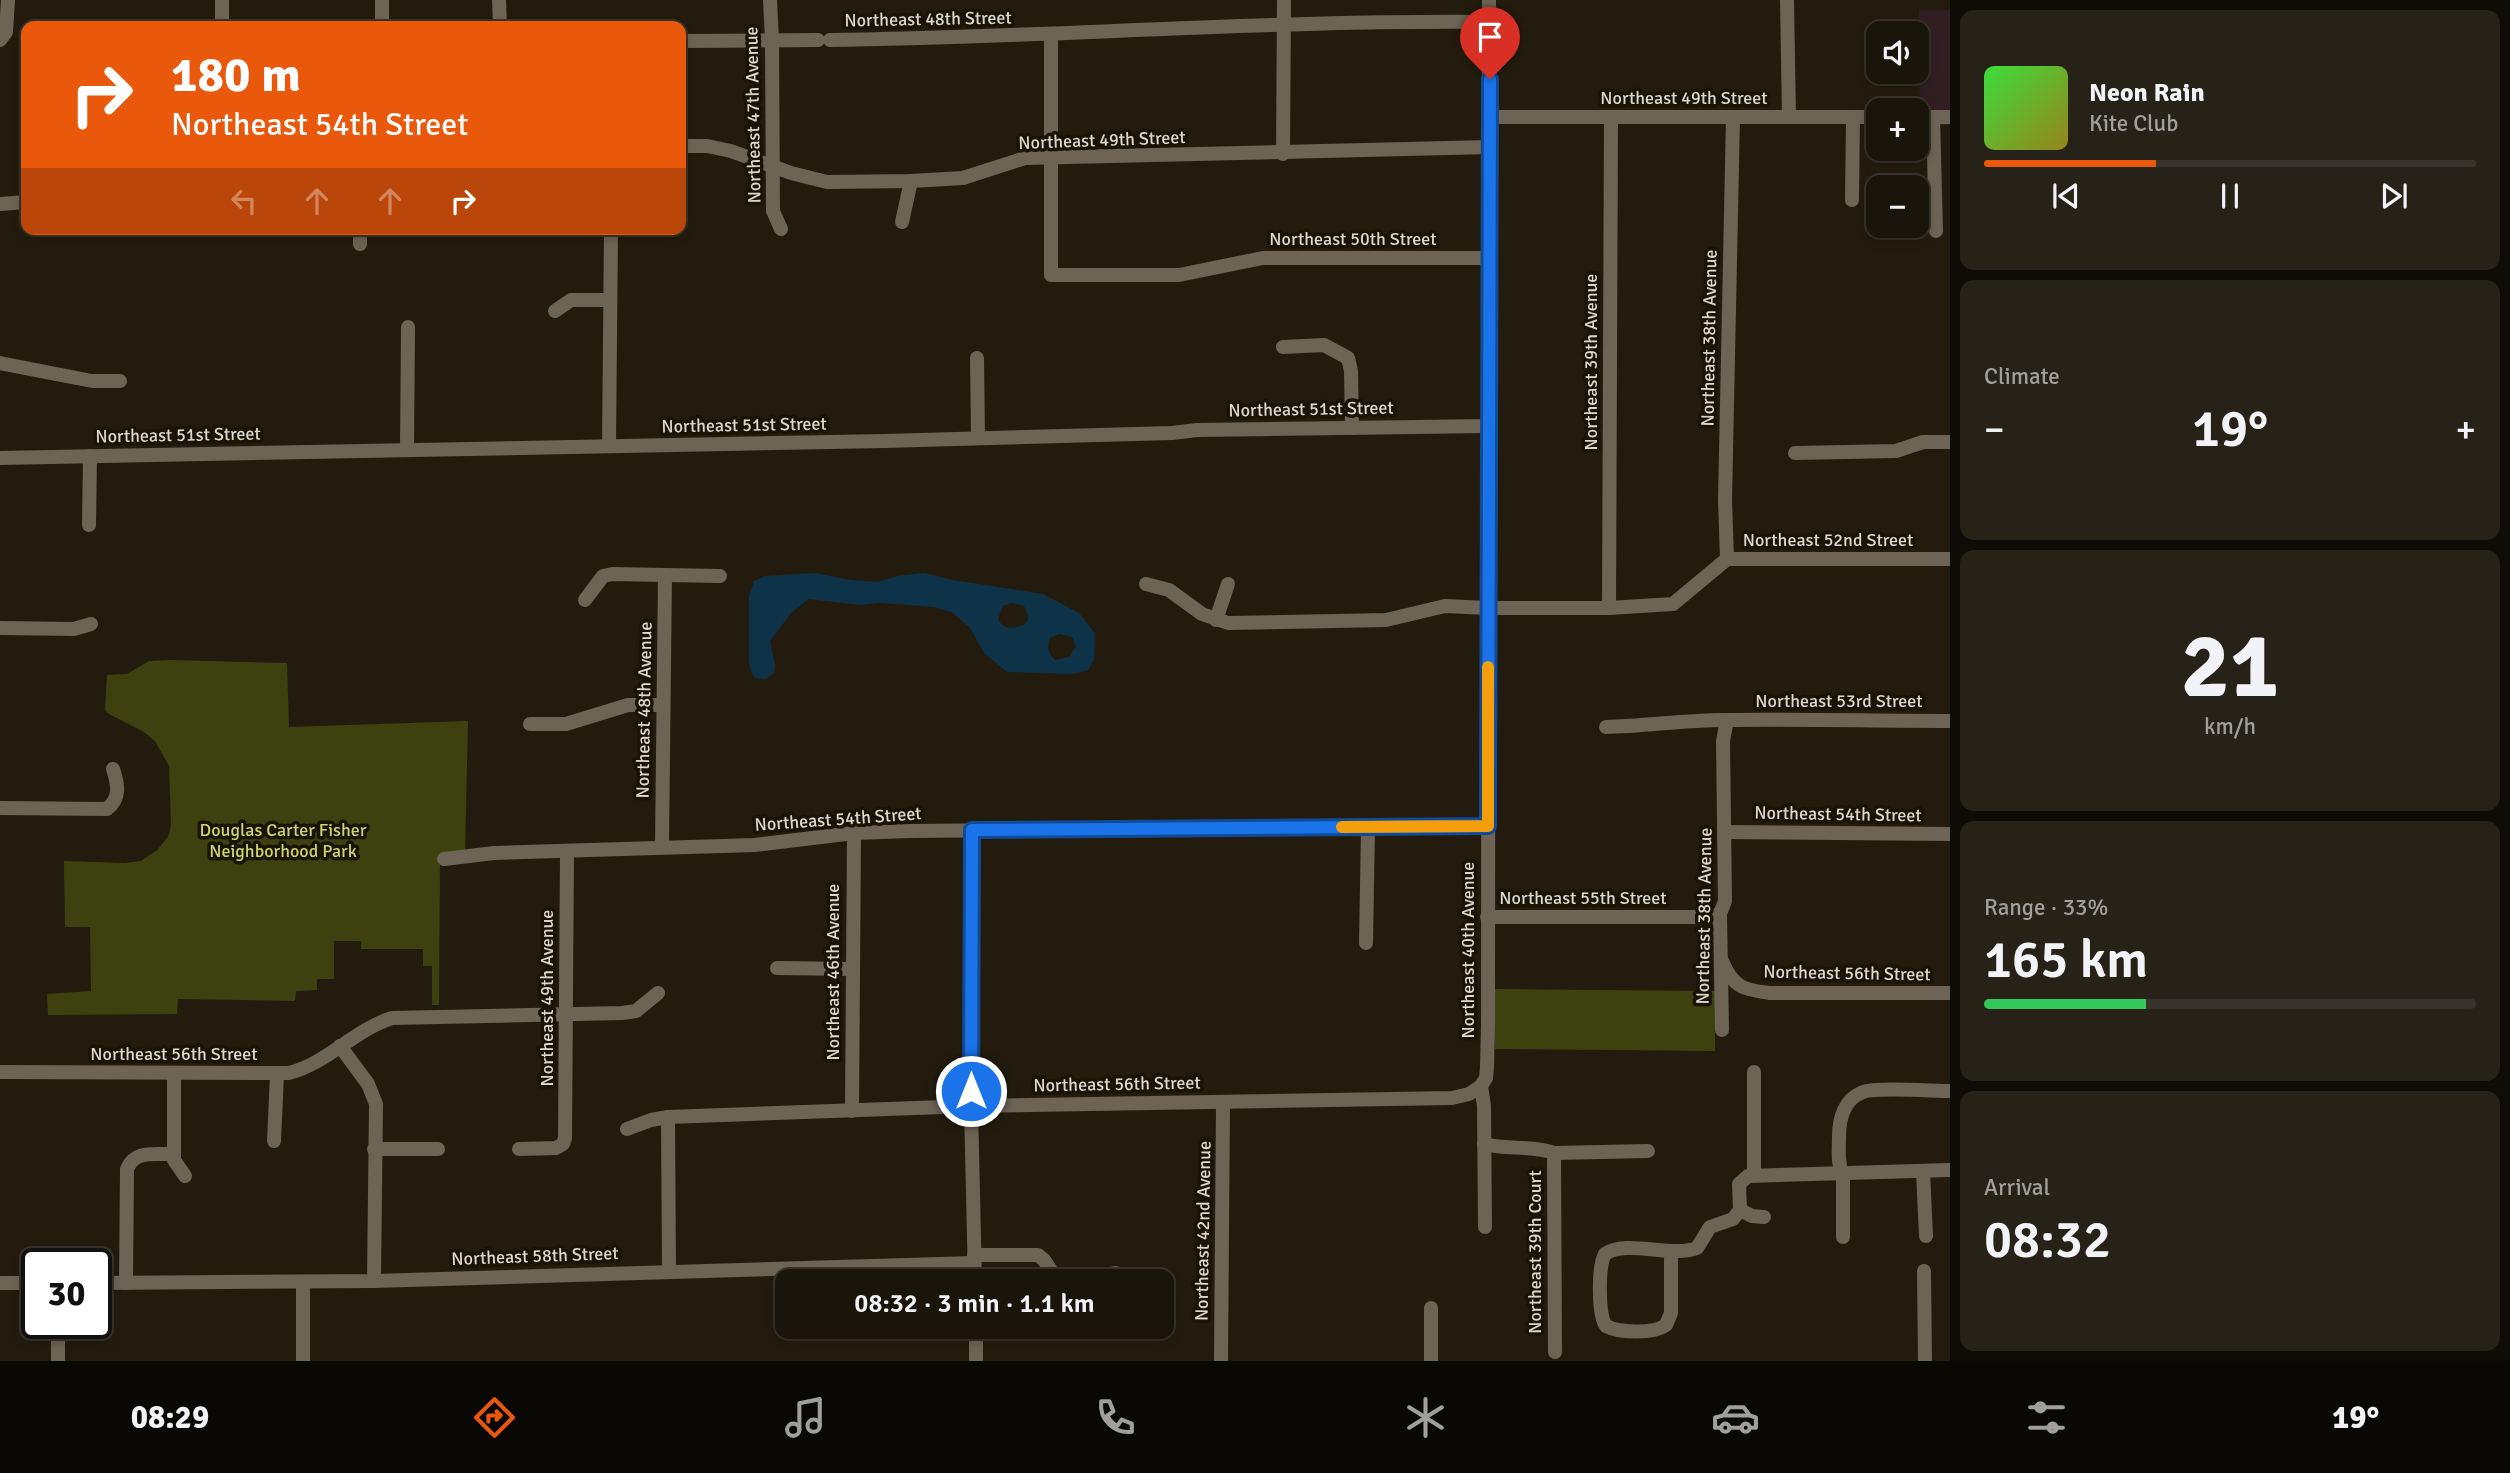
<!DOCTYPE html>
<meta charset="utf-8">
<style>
:root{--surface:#1a150a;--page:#272218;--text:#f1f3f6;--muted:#9f9f9c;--line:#38342b;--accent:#ea580c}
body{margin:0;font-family:Signika,sans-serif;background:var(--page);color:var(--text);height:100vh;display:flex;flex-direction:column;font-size:26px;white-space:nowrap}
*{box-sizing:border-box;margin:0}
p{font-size:23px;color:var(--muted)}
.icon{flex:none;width:38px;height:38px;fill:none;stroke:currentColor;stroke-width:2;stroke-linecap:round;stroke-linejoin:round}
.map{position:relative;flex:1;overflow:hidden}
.drawer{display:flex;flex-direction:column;gap:10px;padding:10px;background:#0e0c06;width:560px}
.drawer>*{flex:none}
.guide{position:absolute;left:21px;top:21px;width:665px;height:214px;border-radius:14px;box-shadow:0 4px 10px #0003,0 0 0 2px var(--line);background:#ea580c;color:#fff;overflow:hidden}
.tools{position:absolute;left:1866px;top:21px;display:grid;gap:14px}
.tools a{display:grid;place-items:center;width:63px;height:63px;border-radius:14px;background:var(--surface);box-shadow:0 4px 10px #0003,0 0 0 2px var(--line);font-size:35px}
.speed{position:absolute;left:21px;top:1248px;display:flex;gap:14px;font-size:35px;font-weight:700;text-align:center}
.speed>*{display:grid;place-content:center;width:91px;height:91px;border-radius:50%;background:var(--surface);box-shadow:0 4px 10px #0003,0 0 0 2px var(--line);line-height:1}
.speed .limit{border:4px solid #111;border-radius:10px;background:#fff;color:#111}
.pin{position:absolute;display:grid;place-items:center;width:60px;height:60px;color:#fff;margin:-72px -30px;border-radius:50% 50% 50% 0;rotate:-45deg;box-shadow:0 0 7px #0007}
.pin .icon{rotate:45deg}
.me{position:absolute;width:77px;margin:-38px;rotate:0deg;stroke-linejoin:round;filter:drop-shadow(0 0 5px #0008)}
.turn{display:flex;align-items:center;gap:24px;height:147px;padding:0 35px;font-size:32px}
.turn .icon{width:91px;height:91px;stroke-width:2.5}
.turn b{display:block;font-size:49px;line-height:60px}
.lanes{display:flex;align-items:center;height:66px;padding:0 35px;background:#0003;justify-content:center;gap:35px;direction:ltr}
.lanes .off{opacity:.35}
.big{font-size:52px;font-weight:600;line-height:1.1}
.drawer .card{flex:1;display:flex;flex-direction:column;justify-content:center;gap:10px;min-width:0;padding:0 24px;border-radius:14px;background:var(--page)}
.drawer .dial{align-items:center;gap:0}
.dial b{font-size:91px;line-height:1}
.song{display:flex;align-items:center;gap:21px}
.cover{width:84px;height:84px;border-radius:10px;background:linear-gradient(135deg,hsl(120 70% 55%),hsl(50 70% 35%))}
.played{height:7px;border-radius:4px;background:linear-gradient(90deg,var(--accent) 35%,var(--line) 35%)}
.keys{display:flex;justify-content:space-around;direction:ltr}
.heat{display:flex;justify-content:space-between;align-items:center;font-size:38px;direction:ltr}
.charge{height:10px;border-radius:5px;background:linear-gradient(90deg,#34c759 33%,var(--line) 0)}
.trip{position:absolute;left:775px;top:1269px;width:399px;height:70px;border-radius:14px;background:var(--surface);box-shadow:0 4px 10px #0003,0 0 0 2px var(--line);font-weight:600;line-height:70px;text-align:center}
.tab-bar{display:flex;height:112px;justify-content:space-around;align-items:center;background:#0a0804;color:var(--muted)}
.tab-bar .icon{width:49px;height:49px}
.tab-bar .active{color:var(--accent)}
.tab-bar b{font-size:32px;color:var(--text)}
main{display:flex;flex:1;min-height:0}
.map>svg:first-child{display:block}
.commercial{fill:#301e23}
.green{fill:#3d400f}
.water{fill:#0e3247;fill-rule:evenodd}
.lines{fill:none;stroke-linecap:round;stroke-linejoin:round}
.minor{stroke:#6d6455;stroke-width:14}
.route-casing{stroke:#114b97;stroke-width:18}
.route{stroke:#1a73e8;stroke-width:12}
.slow{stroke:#f59e0b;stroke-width:12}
.labels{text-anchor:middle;stroke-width:7;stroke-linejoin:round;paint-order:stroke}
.street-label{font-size:18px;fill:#dcd8cf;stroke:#1a1306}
.park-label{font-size:18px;fill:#ccd472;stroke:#1a1306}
</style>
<main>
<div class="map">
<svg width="1950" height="1361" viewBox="0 0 1950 1361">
<rect width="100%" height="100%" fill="#231c0e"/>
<polygon class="commercial" points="1919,10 1950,10 1950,125 1920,125"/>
<g class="green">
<polygon points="170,660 287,663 289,727 468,721 465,854 440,855 439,1005 432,1005 432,966 423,966 423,949 361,949 361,941 334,941 334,979 317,979 317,990 296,991 295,1001 178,999 177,1014 48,1015 47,994 91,991 90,927 65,927 64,861 125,863 141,861 157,850 168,837 171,825 169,766 155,741 144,732 107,713 105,709 107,675 127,674 149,661"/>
<polygon points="1494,989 1715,991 1715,1051 1495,1049"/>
</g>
<path class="water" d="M 815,573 L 851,580 L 878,582 L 897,576 L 924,573 L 953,580 L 1043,594 L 1079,613 L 1095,633 L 1094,660 L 1088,670 L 1074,674 L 1007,672 L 984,653 L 970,628 L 953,613 L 934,607 L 880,603 L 859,605 L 809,599 L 792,612 L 770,641 L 775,666 L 774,673 L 766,679 L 755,678 L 751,671 L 749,662 L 749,596 L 754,581 L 765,576 ZM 1012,603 L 1024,606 L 1029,618 L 1024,625 C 1014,628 1004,631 998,619 L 1003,606 ZM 1060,634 L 1072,637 L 1076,647 L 1069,657 L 1055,660 C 1048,653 1047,648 1050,638 Z"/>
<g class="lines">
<g class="minor">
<polyline points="222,0 222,26"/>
<polyline points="382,0 382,26"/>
<polyline points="499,0 500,26"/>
<polyline points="770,0 772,40 773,211 781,229"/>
<polyline points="1787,0 1789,117"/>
<polyline points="1051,35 1051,275 1179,275 1263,258 1490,258"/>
<polyline points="0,40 6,32 8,0"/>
<path d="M 830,40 C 1050,37 1269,20 1489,22"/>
<polyline points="681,41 818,40"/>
<polyline points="1490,117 1878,117"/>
<polyline points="1916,117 1950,117"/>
<polyline points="1933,117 1936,231"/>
<polyline points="681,146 707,146 731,151 791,173 827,182 911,181 963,178 1025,158 1490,147"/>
<polyline points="1283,154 1284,0"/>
<polyline points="1852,200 1853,117"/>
<polyline points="0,204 26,202"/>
<polyline points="902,222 911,181"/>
<polyline points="360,229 360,244"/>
<polyline points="555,311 571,300 610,300"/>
<polyline points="1283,347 1324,345 1348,358 1351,371 1352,428"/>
<polyline points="977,358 978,437"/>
<polyline points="0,363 92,381 120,381"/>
<polyline points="609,446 611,229"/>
<polyline points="407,449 408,327"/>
<polyline points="1795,453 1896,451 1923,442 1950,442"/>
<polyline points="0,458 885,441 1172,433 1197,430 1489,426"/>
<polyline points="89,525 90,456"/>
<polyline points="1727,559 1725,500 1733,117"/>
<polyline points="1146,584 1169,590 1202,614 1228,623 1386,620 1445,606 1488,608 1609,608 1673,604 1727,559 1950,559"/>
<polyline points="585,600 603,576 612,574 720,576"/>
<polyline points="1609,608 1611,117"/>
<polyline points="1216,620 1228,584"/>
<polyline points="0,628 74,629 91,624"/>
<polyline points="530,724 566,724 628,705 663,705"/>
<path d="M 1606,727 C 1646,726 1685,720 1724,720 C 1799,719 1875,721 1950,721"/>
<path d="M 0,808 L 107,809 C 121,798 118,784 113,769"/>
<polyline points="973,830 971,1106 975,1281"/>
<polyline points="1725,832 1950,834"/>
<polyline points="662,846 665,575"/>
<polyline points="444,859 494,853 755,845 854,833 910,831 1488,826"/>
<polyline points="1487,917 1710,917 1720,914"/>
<polyline points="1366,943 1368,827"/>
<path d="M 1722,961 C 1733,987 1743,990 1770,993 L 1950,993"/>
<polyline points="777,968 853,969"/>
<polyline points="1722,1030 1720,914 1725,901 1723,741 1727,720"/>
<polyline points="340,1046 368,1084 376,1104 374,1281"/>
<path d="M 0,1072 L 289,1073 C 328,1063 354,1030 392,1018 L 622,1013 L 636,1011 L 658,993"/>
<polyline points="1754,1072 1754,1174"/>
<polyline points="174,1073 174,1160 185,1176"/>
<polyline points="852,1111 854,833"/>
<polyline points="668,1117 669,1271"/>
<polyline points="627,1129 651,1120 668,1117 971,1106 1452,1098 1469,1094 1481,1086"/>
<polyline points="274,1141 277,1074"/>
<path d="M 1484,1144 C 1507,1150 1532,1145 1554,1153 L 1648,1151"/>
<polyline points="374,1149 438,1149"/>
<polyline points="519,1149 556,1148 563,1144 565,1138 567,852"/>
<polyline points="1554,1153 1555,1352"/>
<polyline points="1923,1171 1926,1236"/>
<polyline points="1740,1210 1752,1216 1764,1217"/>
<polyline points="1485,1227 1484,1106 1481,1086 1486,1078 1487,1067 1488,1026 1489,0"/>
<path d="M 1843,1237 L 1843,1174 C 1837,1164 1839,1149 1839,1137 C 1839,1119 1844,1099 1863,1092 C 1877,1087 1932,1091 1950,1091"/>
<path d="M 1671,1251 L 1671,1313 L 1666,1325 C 1654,1334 1619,1333 1606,1326 C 1598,1315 1598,1266 1605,1254 C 1626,1239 1671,1258 1697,1248 L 1710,1227 L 1733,1219 L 1740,1210 L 1739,1184 L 1748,1176 L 1950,1170"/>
<polyline points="974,1255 1038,1255 1044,1260 1054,1275 1100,1276 1116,1273 1127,1281"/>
<polyline points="1924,1271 1925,1361"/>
<polyline points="0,1283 37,1283"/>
<polyline points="96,1283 374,1281 974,1263"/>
<path d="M 126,1283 L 127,1169 C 135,1149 156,1155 174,1154"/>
<polyline points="976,1326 976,1361"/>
<polyline points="58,1361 58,1323"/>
<polyline points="303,1361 303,1282"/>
<polyline points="1221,1361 1223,1102"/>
<polyline points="1431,1361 1431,1308"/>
</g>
</g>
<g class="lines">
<g class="route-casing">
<polyline id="route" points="971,1091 972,830 1488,826 1490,79"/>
</g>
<use href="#route" class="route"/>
<polyline class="slow" points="1342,827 1488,826 1488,667"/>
</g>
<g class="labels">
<g class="street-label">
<text transform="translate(928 19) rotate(-1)" y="6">Northeast 48th Street</text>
<text x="1684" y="104">Northeast 49th Street</text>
<text transform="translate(753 115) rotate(-91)" y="6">Northeast 47th Avenue</text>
<text transform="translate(1102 140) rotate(-2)" y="6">Northeast 49th Street</text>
<text x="1353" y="245">Northeast 50th Street</text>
<text transform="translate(1709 338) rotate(-89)" y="6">Northeast 38th Avenue</text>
<text transform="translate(1591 362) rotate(-90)" y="6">Northeast 39th Avenue</text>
<text transform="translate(1311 409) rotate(-1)" y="6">Northeast 51st Street</text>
<text transform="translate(744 425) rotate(-1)" y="6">Northeast 51st Street</text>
<text transform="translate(178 435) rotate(-1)" y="6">Northeast 51st Street</text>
<text x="1828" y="546">Northeast 52nd Street</text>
<text x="1839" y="707">Northeast 53rd Street</text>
<text transform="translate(644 710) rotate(-89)" y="6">Northeast 48th Avenue</text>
<text transform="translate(1838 814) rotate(1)" y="6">Northeast 54th Street</text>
<text transform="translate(838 819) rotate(-4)" y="6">Northeast 54th Street</text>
<text x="1583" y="904">Northeast 55th Street</text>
<text transform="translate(1704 916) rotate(-89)" y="6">Northeast 38th Avenue</text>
<text transform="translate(1468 950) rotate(-90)" y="6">Northeast 40th Avenue</text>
<text transform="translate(833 972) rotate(-90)" y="6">Northeast 46th Avenue</text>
<text transform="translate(1847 973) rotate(1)" y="6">Northeast 56th Street</text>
<text transform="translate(547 998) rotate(-90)" y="6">Northeast 49th Avenue</text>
<text x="174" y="1060">Northeast 56th Street</text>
<text transform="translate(1117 1084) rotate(-1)" y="6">Northeast 56th Street</text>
<text transform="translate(1203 1231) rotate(-89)" y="6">Northeast 42nd Avenue</text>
<text transform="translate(1535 1252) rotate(-90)" y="6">Northeast 39th Court</text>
<text transform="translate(535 1256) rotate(-2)" y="6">Northeast 58th Street</text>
</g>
<g class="park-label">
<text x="283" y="836">Douglas Carter Fisher<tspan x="283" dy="21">Neighborhood Park</tspan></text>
</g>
</g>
</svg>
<div class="tools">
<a><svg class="icon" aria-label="sound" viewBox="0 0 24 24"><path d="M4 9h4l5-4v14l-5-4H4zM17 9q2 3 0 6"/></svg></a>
<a>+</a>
<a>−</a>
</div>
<div class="speed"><div class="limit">30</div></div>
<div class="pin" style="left:1490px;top:79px;background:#d93025"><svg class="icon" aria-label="arrive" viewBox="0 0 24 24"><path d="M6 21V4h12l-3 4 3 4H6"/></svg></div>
<svg class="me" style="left:971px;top:1091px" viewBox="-20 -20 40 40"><circle r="17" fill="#1a73e8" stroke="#fff" stroke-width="3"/><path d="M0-11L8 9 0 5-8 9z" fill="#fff"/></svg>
<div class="trip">08:32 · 3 min · 1.1 km</div>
<div class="guide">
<div class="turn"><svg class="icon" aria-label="right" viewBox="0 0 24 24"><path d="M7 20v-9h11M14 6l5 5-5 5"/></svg><div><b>180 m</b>Northeast 54th Street</div></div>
<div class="lanes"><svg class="icon off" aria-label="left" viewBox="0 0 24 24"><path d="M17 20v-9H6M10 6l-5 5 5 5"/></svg><svg class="icon off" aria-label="ahead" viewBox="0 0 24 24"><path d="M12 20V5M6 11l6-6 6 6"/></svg><svg class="icon off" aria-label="ahead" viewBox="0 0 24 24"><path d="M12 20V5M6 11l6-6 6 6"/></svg><svg class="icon" aria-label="right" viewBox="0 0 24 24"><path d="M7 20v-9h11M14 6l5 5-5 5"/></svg></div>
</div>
</div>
<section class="drawer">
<div class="card">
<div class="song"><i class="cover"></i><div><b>Neon Rain</b><p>Kite Club</p></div></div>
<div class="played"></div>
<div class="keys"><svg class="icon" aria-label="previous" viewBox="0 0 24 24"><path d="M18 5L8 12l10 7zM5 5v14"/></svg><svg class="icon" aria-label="pause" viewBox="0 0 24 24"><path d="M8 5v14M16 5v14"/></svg><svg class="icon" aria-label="next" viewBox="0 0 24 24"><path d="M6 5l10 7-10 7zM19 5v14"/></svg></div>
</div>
<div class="card"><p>Climate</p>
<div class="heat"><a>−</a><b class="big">19°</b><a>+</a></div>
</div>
<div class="card dial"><b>21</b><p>km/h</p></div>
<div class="card"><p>Range · 33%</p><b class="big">165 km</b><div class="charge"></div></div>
<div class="card"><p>Arrival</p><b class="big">08:32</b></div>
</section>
</main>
<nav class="tab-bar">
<b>08:29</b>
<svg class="icon active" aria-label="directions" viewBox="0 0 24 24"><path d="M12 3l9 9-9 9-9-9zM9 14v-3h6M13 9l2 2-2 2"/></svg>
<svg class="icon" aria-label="music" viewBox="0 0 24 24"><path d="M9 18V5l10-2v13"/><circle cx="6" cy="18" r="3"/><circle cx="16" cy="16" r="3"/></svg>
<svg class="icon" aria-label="phone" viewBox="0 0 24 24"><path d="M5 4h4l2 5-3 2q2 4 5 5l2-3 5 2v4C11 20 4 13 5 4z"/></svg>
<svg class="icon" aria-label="climate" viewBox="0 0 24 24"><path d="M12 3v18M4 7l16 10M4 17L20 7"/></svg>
<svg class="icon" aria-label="car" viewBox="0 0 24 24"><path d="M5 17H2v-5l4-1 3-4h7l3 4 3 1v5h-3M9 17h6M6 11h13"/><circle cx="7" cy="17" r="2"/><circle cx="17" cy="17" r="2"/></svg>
<svg class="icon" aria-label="filters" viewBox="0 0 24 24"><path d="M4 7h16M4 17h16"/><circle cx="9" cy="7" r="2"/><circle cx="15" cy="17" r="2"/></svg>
<b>19°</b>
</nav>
